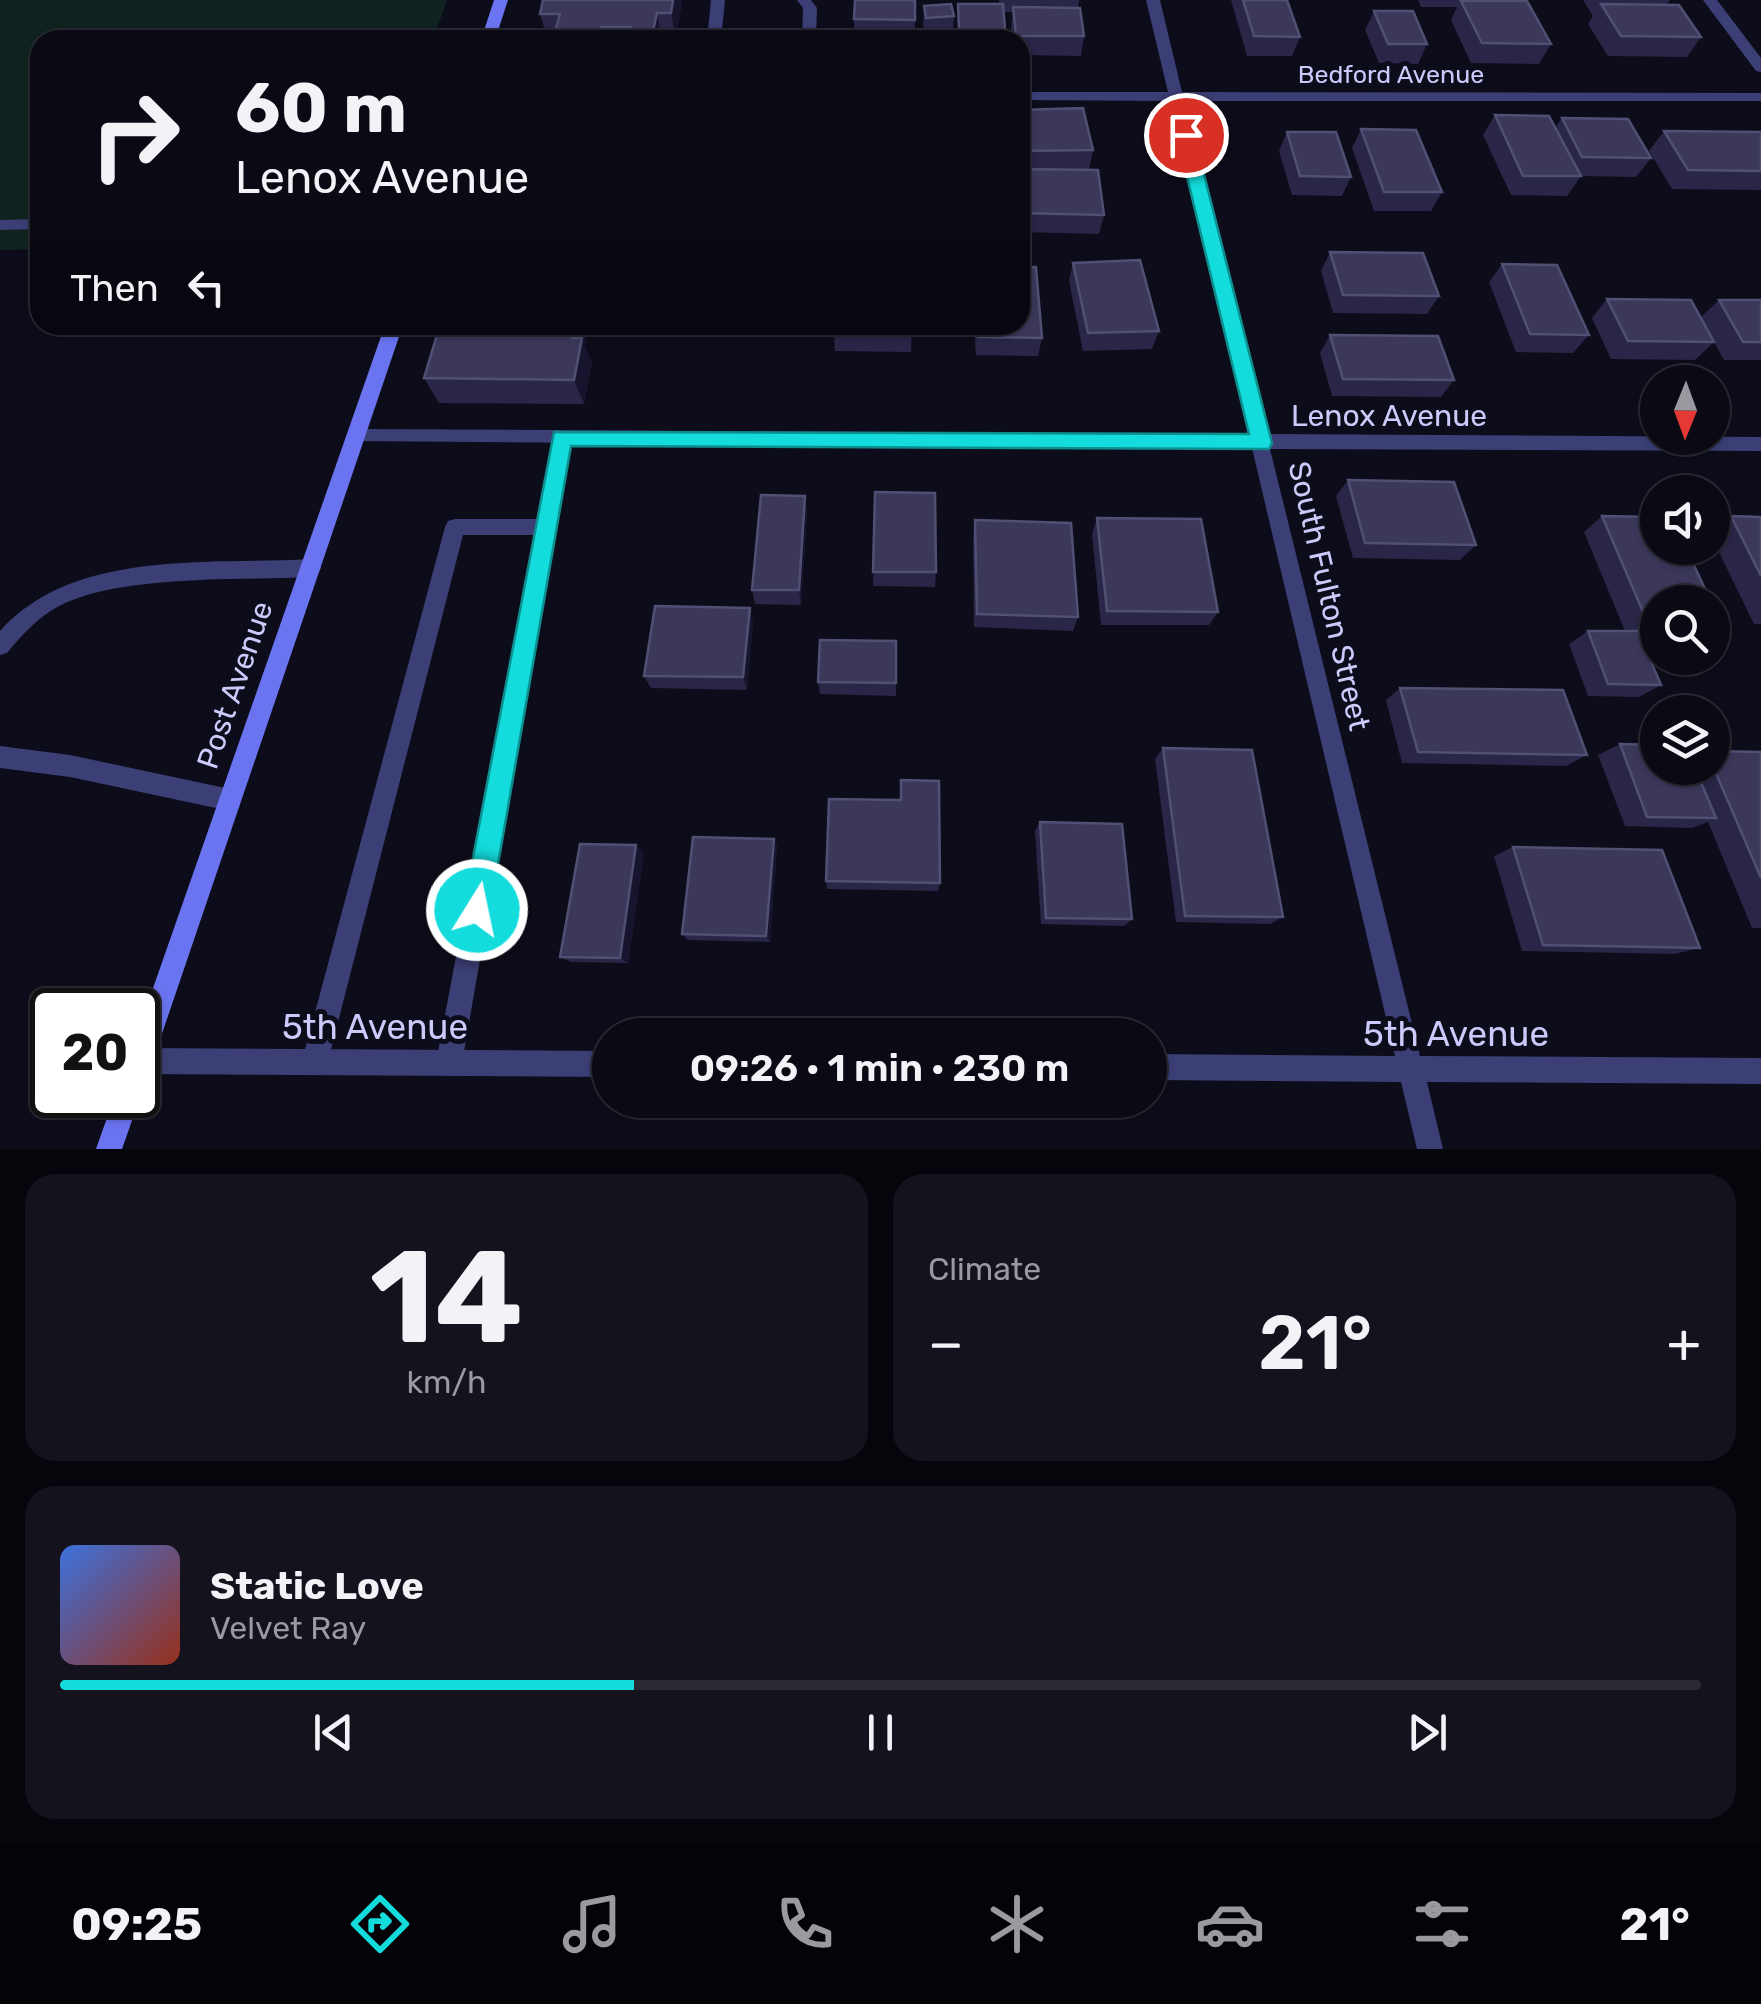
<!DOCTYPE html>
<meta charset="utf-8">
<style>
:root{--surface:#0a0914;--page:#13121d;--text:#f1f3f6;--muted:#999aa0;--line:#2a2a34;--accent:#14dcdc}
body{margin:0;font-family:Rubik,sans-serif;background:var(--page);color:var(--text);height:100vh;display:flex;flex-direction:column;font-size:38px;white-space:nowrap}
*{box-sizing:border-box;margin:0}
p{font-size:32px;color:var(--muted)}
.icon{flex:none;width:55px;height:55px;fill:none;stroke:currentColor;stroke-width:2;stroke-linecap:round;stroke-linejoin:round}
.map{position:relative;height:1149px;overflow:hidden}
.side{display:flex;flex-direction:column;gap:25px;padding:25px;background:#06050b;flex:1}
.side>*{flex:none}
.hud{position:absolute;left:30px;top:30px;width:1000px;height:305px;border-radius:30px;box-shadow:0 2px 8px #0004,0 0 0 2px var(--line);background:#0a0914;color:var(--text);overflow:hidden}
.needle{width:65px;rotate:181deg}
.controls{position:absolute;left:1640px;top:365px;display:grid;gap:20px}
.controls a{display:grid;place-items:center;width:90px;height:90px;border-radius:50%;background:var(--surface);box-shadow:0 2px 8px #0004,0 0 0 2px var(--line);font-size:50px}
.speed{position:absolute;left:30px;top:988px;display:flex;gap:20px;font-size:50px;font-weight:700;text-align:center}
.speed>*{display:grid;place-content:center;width:130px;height:130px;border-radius:50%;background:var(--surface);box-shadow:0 2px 8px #0004,0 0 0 2px var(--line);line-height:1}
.speed .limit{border:5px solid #111;border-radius:15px;background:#fff;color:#111}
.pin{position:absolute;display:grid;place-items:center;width:85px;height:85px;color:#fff;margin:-42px;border:5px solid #fff;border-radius:50%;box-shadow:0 2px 10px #0007}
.me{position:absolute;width:110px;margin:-55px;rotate:10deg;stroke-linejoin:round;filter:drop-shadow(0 0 8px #0008)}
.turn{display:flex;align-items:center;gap:35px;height:210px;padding:0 40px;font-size:45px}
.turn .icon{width:130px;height:130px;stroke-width:2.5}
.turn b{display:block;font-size:70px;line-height:85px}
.then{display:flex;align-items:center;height:95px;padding:0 40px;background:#0003;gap:20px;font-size:38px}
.big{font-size:75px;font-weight:600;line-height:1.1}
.side .card{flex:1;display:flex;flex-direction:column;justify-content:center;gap:15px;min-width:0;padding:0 35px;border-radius:30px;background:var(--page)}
.side .dial{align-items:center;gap:0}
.dial b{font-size:130px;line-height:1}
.song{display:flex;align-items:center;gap:30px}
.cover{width:120px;height:120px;border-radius:15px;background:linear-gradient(135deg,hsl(220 70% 55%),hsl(10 70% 35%))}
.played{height:10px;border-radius:5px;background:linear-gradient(90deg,var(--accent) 35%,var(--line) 35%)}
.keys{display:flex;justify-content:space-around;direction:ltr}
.heat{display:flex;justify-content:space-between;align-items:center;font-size:55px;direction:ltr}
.side .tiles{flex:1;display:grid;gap:25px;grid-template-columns:1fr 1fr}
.card:last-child{grid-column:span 2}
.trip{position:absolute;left:592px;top:1018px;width:575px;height:100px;border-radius:50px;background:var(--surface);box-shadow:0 2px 8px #0004,0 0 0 2px var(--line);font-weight:600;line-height:100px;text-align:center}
.tab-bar{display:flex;height:160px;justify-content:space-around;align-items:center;background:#040408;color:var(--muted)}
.tab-bar .icon{width:70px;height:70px}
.tab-bar .on{color:var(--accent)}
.tab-bar b{font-size:45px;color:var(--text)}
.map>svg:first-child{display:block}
.green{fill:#102321}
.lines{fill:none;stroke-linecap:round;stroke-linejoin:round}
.service{fill:#3b3f75;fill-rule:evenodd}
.minor{fill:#3b3f75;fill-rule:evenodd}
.secondary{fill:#6a74f1;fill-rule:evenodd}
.wall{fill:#292647}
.shaded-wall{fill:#17142d}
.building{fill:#3b385a;stroke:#514f73;stroke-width:2.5}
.route{fill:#14dcdc;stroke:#0d8f8f;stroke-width:2.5}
.labels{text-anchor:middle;stroke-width:10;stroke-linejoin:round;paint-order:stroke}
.far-street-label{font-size:25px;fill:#cbcafa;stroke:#0d0c1a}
.street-label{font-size:30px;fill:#cbcafa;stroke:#0d0c1a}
.near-street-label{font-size:35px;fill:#cbcafa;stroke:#0d0c1a}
</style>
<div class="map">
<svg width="1761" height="1149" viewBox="0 0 1761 1149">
<rect width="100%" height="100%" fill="#0d0c1a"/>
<polygon class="green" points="0,0 447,0 433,40 40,40 40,249 0,250"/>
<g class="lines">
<g class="service">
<polygon points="711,0 725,0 721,40 707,40"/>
<polygon points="797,0 811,0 817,8 816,40 802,40 803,8"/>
<polygon points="40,219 40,229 0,230 0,220"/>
<polygon points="562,431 571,438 462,1063 458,1072 449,1076 440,1072 436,1063 535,535 463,535 328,1061 324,1070 315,1074 306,1070 302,1061 445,527 448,521 455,519 538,519 553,438"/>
<path d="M 311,559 L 318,562 L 321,568 L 318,574 L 311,577 C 239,581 123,574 59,606 C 38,617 22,635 7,653 L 0,655 L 0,631 C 74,548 210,565 311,559 Z"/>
<polygon points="0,746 70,755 230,789 238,792 241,800 238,808 230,811 70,777 0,768"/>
</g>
<g class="minor">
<polygon points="1146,0 1160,0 1182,92 1761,93 1761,101 1184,101 1267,434 1761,437 1761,451 1270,449 1420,1056 1761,1058 1761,1084 1427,1082 1443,1149 1417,1149 1401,1082 1150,1080 1150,1054 1395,1056 1252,448 350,441 347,436 350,431 356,429 1248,434 1170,101 1020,100 1020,92 1168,92"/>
<polygon points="1703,0 1717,0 1761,58 1761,72 1756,71"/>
<polygon points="140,1048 610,1051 610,1077 140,1074 138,1073"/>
</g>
<g class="secondary">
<polygon points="494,0 508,0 495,40 481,40"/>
<polygon points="385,325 403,325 151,1066 147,1075 138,1079 138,1031"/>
<polygon points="138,1086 141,1095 122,1149 96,1149 115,1095 138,1095"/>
</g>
</g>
<g class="wall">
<polygon points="543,0 682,0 676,40 548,40 540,14"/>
<polygon points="915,0 915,40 854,39 854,19"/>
<polygon points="999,0 1079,0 1078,8 1084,36 1081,56 1020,55 1020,40 1012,40 1011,27 1013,12 1003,12 1005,29 1004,40 957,40 958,4 999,4"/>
<polygon points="1231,0 1287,0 1300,37 1292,56 1247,56"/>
<polygon points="1418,0 1470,0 1551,44 1539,64 1471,63 1451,20 1457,7 1421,7"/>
<polygon points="1583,0 1670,0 1666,5 1701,37 1687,57 1608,56 1588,24 1593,16"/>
<polygon points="924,6 954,16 953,36 925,38 923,25"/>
<polygon points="1374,11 1427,44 1418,64 1379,63 1365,30"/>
<polygon points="1020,110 1093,150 1089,169 1068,169 1104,215 1099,234 1020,232"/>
<polygon points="1495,115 1555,128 1562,118 1651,158 1636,177 1581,176 1567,196 1511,195 1483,135"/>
<polygon points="1361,129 1442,192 1431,211 1374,211 1352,148"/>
<polygon points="1664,131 1761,132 1761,190 1672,189 1649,151"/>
<polygon points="1287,132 1351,177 1342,196 1292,195 1279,151"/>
<polygon points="1330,252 1439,296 1427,314 1333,313 1321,271"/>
<polygon points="1073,263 1159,331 1152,349 1083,351 1069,281"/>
<polygon points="1502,264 1589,335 1573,353 1516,352 1489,282"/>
<polygon points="1607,299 1700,318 1719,300 1761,300 1761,360 1724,360 1714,342 1695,360 1611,359 1592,318"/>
<polygon points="912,325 911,352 835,351 834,333"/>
<polygon points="974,325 1020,325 1042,338 1038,356 976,355"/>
<polygon points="1330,335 1454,380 1441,397 1332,396 1320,353"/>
<polygon points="585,347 592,363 584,404 439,403 424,378"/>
<polygon points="1348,480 1476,545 1460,560 1353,558 1336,496"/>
<polygon points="875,492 936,572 935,587 873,586"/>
<polygon points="805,496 807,512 801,605 755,604 752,590"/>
<polygon points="1602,516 1658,602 1658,636 1640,635 1661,685 1639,697 1588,696 1569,644 1588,631 1625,631 1584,532"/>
<polygon points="1731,516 1761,517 1761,624 1754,624 1712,538 1712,530"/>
<polygon points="1097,518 1218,612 1209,625 1101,625 1092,534"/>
<polygon points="975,520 1078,617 1073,631 974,627 973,536"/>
<polygon points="753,622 747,690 651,688 644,676"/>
<polygon points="896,641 896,696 820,694 818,682"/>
<polygon points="1400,688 1587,755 1566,766 1402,763 1386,700"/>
<polygon points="1620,744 1658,768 1712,768 1712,751 1761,752 1761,928 1752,928 1708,822 1692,828 1625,826 1598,755"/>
<polygon points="1163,748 1283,917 1270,924 1176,922 1155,759"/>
<polygon points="1040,822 1132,919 1124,926 1041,924 1035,831"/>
<polygon points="774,839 777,847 770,942 688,940 682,934"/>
<polygon points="1513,847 1700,948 1674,954 1522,951 1494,856"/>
<polygon points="644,853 628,963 571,962 560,957"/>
<polygon points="826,881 940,883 938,891 827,889"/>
</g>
<g class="shaded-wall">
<polygon points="673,0 682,0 676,40 671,13"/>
<polygon points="657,13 662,40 651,40"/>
<polygon points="601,27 604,40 598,40"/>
<polygon points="575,325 590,325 585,347 592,363 584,404 574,380 572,338"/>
<polygon points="805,496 807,512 801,605 799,590"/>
<polygon points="750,608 753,622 747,690 743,677"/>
<polygon points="774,839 777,847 770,942 766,936"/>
<polygon points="636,845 644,853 628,963 620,958"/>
</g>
<g class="building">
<polygon points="543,0 673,0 671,13 657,13 651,40 627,40 631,27 601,27 598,40 553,39 560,14 540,14"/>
<polygon points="855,0 915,0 915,20 854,19"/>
<polygon points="1243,0 1287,0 1300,37 1254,36"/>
<polygon points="1461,1 1527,1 1551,44 1482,43"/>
<polygon points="951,4 954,16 926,18 924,6"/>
<polygon points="958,4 1003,4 1005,29 959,29"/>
<polygon points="1601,4 1679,5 1701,37 1621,36"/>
<polygon points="1013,7 1080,8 1084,36 1016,36"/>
<polygon points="1374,11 1413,11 1427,44 1388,44"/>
<polygon points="1083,108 1093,150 1020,151 1020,110"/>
<polygon points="1495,115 1549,116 1581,176 1523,176"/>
<polygon points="1562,118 1628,119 1651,158 1582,157"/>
<polygon points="1361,129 1416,130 1442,192 1384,192"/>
<polygon points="1664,131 1761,132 1761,171 1688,170"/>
<polygon points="1287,132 1336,132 1351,177 1300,176"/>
<polygon points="1020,169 1098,170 1104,215 1020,213"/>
<polygon points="1330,252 1423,253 1439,296 1343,295"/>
<polygon points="1140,260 1159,331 1088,333 1073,263"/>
<polygon points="1502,264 1557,265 1589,335 1530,334"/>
<polygon points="1020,267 1036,267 1042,338 978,337 977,325 1020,325"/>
<polygon points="1607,299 1691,300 1714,342 1628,341"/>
<polygon points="1719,300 1761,300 1761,342 1743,342"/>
<polygon points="440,325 575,325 572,338 582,338 574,380 424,378"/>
<polygon points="834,325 912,325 912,334 834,333"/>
<polygon points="1330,335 1438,336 1454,380 1343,379"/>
<polygon points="1348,480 1454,482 1476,545 1365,543"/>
<polygon points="875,492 935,493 936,572 873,572"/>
<polygon points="761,495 805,496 799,590 752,590"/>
<polygon points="1602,516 1658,517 1658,548 1686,548 1711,602 1658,602 1658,622 1647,621"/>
<polygon points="1731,516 1761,517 1761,576"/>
<polygon points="1097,518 1201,519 1218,612 1107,611"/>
<polygon points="975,520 1071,523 1078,617 977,614"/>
<polygon points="1712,605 1721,623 1712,622"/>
<polygon points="655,606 750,608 743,677 644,676"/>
<polygon points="1588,631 1638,631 1661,685 1608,684"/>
<polygon points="820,640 896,641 896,683 818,682"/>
<polygon points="1400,688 1563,690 1587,755 1418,752"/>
<polygon points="1620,744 1658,745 1658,768 1695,768 1716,818 1647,817"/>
<polygon points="1163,748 1252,750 1283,917 1185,916"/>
<polygon points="1712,751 1761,752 1761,878 1712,764"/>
<polygon points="901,780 939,781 940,883 826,881 829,799 901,800"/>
<polygon points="1040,822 1122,824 1132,919 1046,918"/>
<polygon points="693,837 774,839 766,936 682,934"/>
<polygon points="580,844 636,845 620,958 560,957"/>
<polygon points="1513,847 1662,850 1700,948 1543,945"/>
</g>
<polygon class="route" points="1186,129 1194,135 1272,443 1269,449 571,446 490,910 486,919 477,923 467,919 463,910 554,432 1249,434 1177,135"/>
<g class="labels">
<g class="far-street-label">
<text x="1391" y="83">Bedford Avenue</text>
</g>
<g class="street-label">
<text x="1389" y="426">Lenox Avenue</text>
<text transform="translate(1329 596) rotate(77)" y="10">South Fulton Street</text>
<text transform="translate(235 685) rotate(-71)" y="10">Post Avenue</text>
</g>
<g class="near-street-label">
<text x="375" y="1039">5th Avenue</text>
<text x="1456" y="1046">5th Avenue</text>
</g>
</g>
</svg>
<div class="controls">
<a><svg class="needle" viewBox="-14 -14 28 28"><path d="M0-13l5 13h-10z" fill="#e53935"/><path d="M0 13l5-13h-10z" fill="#999aa0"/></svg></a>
<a><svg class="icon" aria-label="sound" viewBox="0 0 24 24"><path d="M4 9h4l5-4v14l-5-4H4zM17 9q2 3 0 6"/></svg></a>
<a><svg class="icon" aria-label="search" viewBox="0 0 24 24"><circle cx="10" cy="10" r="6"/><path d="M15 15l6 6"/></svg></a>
<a><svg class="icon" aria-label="layers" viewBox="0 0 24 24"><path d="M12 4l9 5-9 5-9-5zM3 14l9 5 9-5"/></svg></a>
</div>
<div class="speed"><div class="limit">20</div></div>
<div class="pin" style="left:1186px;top:135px;background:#d93025"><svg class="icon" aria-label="arrive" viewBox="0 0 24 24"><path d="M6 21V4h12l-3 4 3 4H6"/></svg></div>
<svg class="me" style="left:477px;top:910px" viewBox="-20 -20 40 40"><circle r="17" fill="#14dcdc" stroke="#fff" stroke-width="3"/><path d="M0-11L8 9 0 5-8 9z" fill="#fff"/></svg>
<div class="trip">09:26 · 1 min · 230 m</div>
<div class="hud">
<div class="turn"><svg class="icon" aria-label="right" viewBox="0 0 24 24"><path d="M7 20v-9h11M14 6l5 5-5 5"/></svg><div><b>60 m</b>Lenox Avenue</div></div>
<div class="then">Then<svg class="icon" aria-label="left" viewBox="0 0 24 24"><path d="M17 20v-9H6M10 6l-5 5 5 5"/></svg></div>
</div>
</div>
<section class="side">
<div class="tiles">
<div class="card dial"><b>14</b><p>km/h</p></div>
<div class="card"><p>Climate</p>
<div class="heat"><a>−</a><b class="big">21°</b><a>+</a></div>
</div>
<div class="card">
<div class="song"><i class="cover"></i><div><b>Static Love</b><p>Velvet Ray</p></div></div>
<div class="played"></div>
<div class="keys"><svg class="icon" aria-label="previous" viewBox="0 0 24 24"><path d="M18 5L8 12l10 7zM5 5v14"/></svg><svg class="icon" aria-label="pause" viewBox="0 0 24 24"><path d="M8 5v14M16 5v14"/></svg><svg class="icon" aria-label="next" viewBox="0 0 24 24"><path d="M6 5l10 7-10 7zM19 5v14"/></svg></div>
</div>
</div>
</section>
<nav class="tab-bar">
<b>09:25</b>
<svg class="icon on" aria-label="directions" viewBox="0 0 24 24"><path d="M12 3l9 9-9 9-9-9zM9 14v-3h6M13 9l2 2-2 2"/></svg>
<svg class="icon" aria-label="music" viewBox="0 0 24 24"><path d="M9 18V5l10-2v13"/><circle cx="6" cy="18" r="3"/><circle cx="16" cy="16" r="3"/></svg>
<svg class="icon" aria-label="phone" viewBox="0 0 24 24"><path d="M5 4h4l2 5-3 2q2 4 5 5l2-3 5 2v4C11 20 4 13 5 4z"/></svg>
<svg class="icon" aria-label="climate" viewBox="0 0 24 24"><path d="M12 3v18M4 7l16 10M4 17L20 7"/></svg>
<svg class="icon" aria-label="car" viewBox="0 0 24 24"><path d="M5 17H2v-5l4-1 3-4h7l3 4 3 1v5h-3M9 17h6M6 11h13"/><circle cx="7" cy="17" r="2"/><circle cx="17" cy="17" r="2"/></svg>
<svg class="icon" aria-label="filters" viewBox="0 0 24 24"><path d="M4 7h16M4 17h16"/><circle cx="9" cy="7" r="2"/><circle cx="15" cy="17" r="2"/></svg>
<b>21°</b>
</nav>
